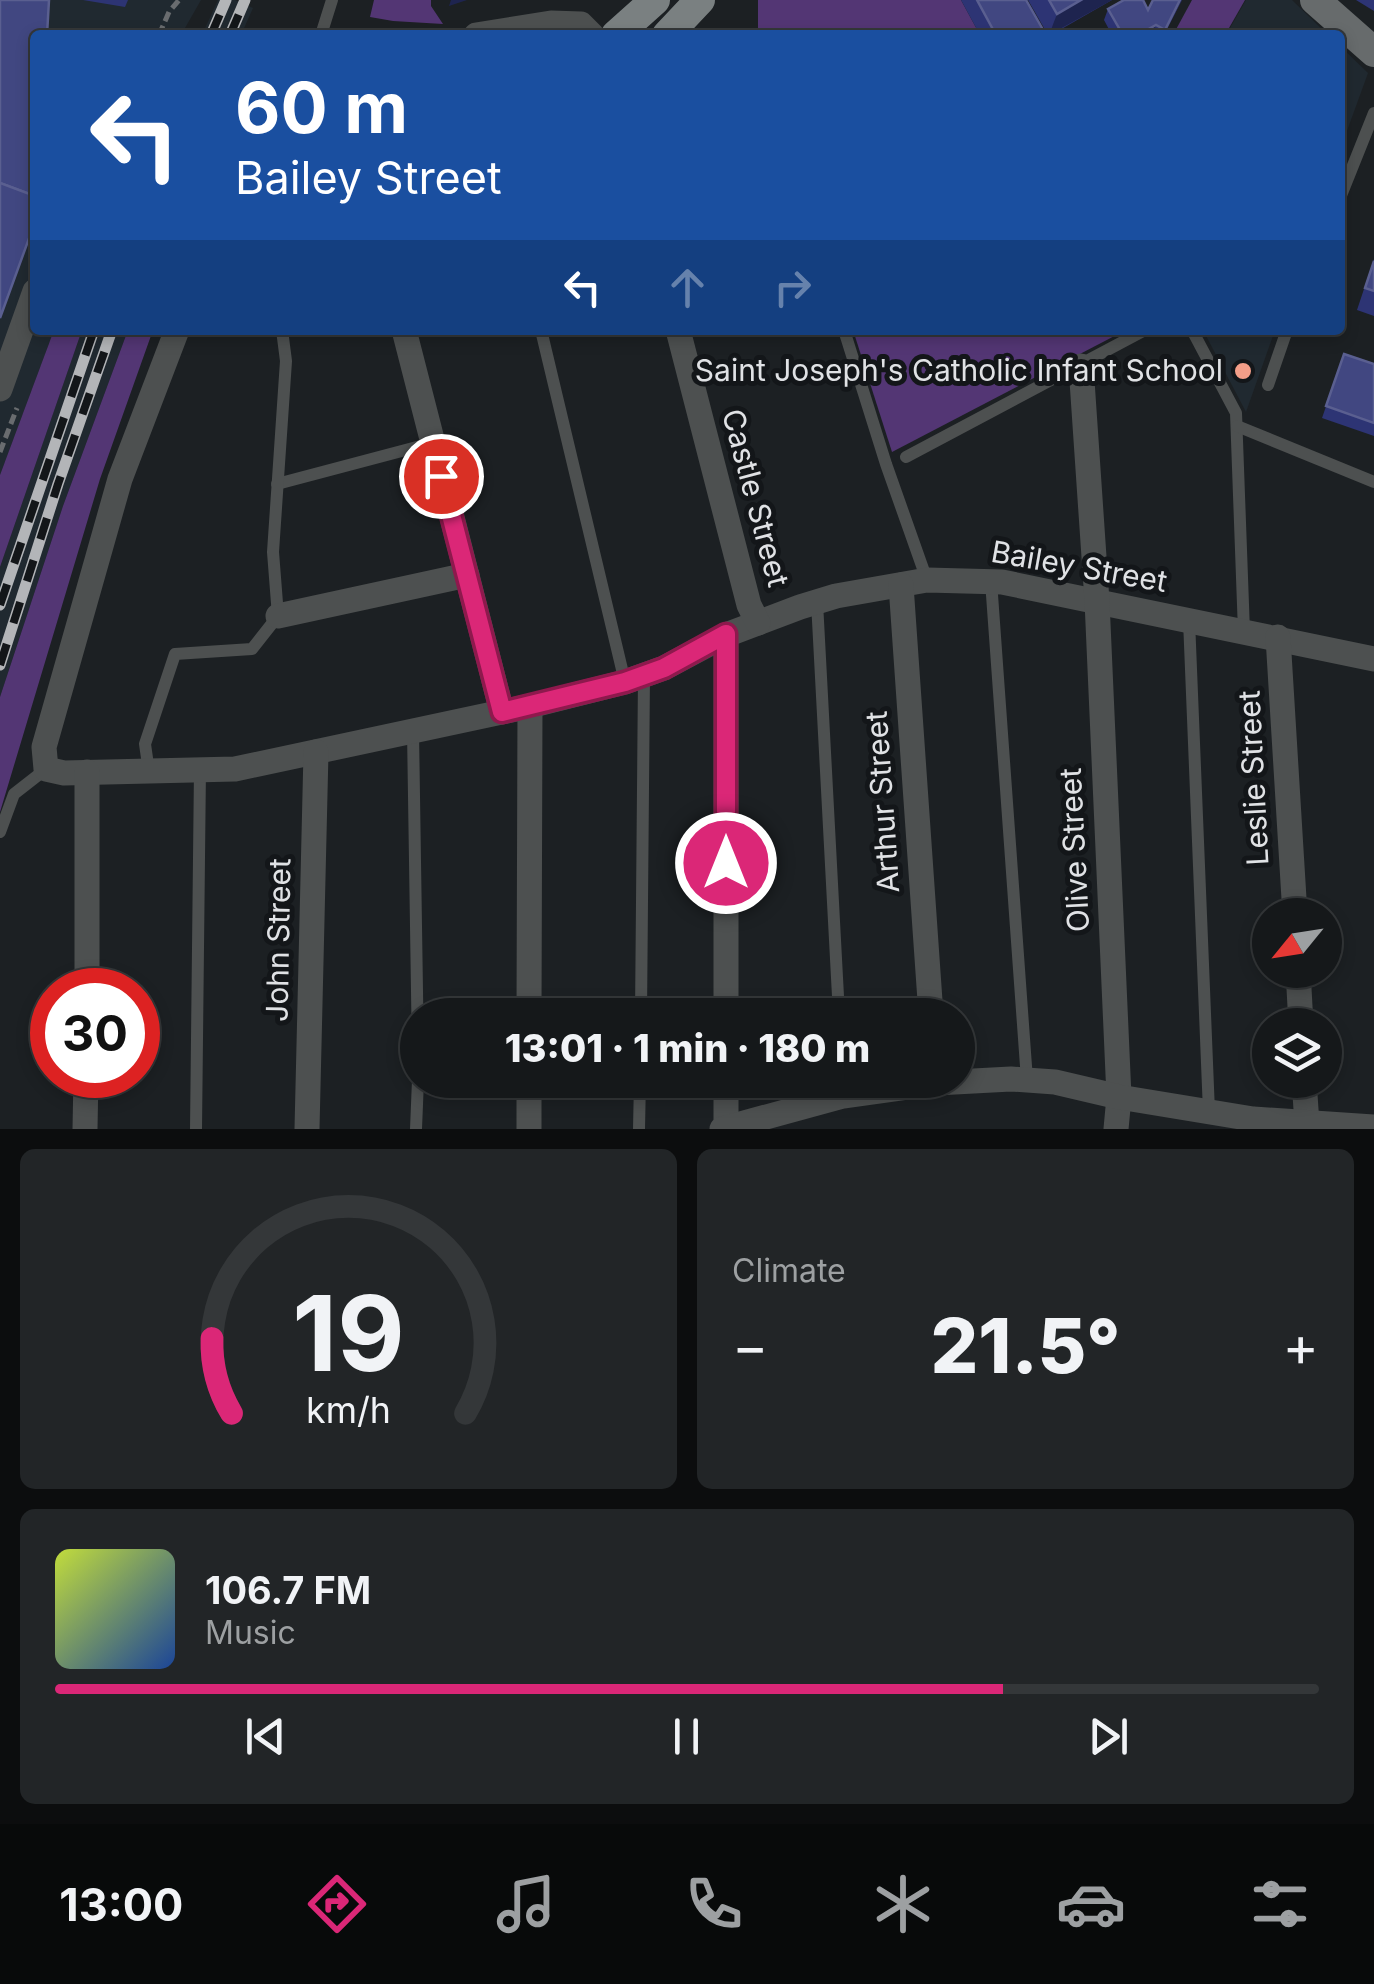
<!DOCTYPE html>
<meta charset="utf-8">
<style>
:root{--surface:#15181a;--page:#222527;--text:#f1f3f6;--muted:#9da0a2;--line:#343739;--accent:#db2777}
body{margin:0;font-family:Inter,sans-serif;background:var(--page);color:var(--text);height:100vh;display:flex;flex-direction:column;font-size:38px;white-space:nowrap}
*{box-sizing:border-box;margin:0}
p{font-size:32px;color:var(--muted)}
.icon{flex:none;width:55px;height:55px;fill:none;stroke:currentColor;stroke-width:2;stroke-linecap:round;stroke-linejoin:round}
.map{position:relative;height:1129px;overflow:hidden}
.sheet{display:flex;flex-direction:column;gap:20px;padding:20px;background:#0c0d0e;flex:1}
.sheet>*{flex:none}
.top-card{position:absolute;left:30px;top:30px;width:1315px;height:305px;border-radius:10px;box-shadow:0 5px 15px #0003,0 0 0 2px var(--line);background:#1a4fa0;color:#fff;overflow:hidden}
.needle{width:65px;rotate:240deg}
.buttons{position:absolute;left:1252px;top:898px;display:grid;gap:20px}
.buttons a{display:grid;place-items:center;width:90px;height:90px;border-radius:50%;background:var(--surface);box-shadow:0 5px 15px #0003,0 0 0 2px var(--line);font-size:50px}
.speed{position:absolute;left:30px;top:968px;display:flex;gap:20px;font-size:50px;font-weight:700;text-align:center}
.speed>*{display:grid;place-content:center;width:130px;height:130px;border-radius:50%;background:var(--surface);box-shadow:0 5px 15px #0003,0 0 0 2px var(--line);line-height:1}
.speed .limit{border:15px solid #d22;background:#fff;color:#111}
.pin{position:absolute;display:grid;place-items:center;width:85px;height:85px;color:#fff;margin:-42px;border:5px solid #fff;border-radius:50%;box-shadow:0 2px 10px #0007}
.me{position:absolute;width:110px;margin:-55px;rotate:0deg;stroke-linejoin:round;filter:drop-shadow(0 0 8px #0008)}
.turn{display:flex;align-items:center;gap:35px;height:210px;padding:0 40px;font-size:45px}
.turn .icon{width:130px;height:130px;stroke-width:2.5}
.turn b{display:block;font-size:70px;line-height:85px}
.lanes{display:flex;align-items:center;height:95px;padding:0 40px;background:#0003;justify-content:center;gap:50px;direction:ltr}
.lanes .off{opacity:.35}
.big{font-size:75px;font-weight:800;line-height:1.1}
.sheet .card{flex:1;display:flex;flex-direction:column;justify-content:center;gap:15px;min-width:0;padding:0 35px;border-radius:15px;background:var(--page)}
.sheet .dial{align-items:center;gap:0}
.dial svg{height:260px;overflow:visible;fill:none;stroke:var(--line);stroke-width:7;stroke-linecap:round;text-anchor:middle}
.dial text{fill:var(--text);stroke:none}
.song{display:flex;align-items:center;gap:30px}
.cover{width:120px;height:120px;border-radius:15px;background:linear-gradient(135deg,hsl(70 70% 55%),hsl(220 70% 35%))}
.played{height:10px;border-radius:5px;background:linear-gradient(90deg,var(--accent) 75%,var(--line) 75%)}
.keys{display:flex;justify-content:space-around;direction:ltr}
.heat{display:flex;justify-content:space-between;align-items:center;font-size:55px;direction:ltr}
.sheet .tiles{flex:1;display:grid;gap:20px;grid-template-columns:1fr 1fr}
.card:last-child{grid-column:span 2}
.trip{position:absolute;left:400px;top:998px;width:575px;height:100px;border-radius:50px;background:var(--surface);box-shadow:0 5px 15px #0003,0 0 0 2px var(--line);font-weight:800;line-height:100px;text-align:center}
.tabs{display:flex;height:160px;justify-content:space-around;align-items:center;background:#080a0a;color:var(--muted)}
.tabs .icon{width:70px;height:70px}
.tabs .selected{color:var(--accent)}
.tabs b{font-size:45px;color:var(--text)}
.map>svg:first-child{display:block}
.built{fill:#202930}
.green{fill:#533674}
.lines{fill:none;stroke-linecap:round;stroke-linejoin:round}
.path{stroke:#696c6f;stroke-width:5;stroke-dasharray:10 5;stroke-linecap:butt}
.lane{stroke:#4d5050;stroke-width:12}
.street{stroke:#4d5050;stroke-width:25}
.secondary{stroke:#676b6c;stroke-width:30}
.primary{stroke:#7a8081;stroke-width:30}
.rail-casing{stroke:#b3b5b8;stroke-width:11}
.rail{stroke:#131619;stroke-width:8;stroke-dasharray:22;stroke-linecap:butt}
.wall{fill:#2d3474}
.shaded-wall{fill:#1e244f}
.building{fill:#414781;stroke:#5a5f90;stroke-width:2.5}
.route-casing{stroke:#8e194d;stroke-width:25}
.route{stroke:#db2777;stroke-width:18}
.poi-dot{fill:#f49e88;stroke:#131619;stroke-width:4}
.labels{text-anchor:middle;stroke-width:10;stroke-linejoin:round;paint-order:stroke}
.poi-label{font-size:30px;fill:#e0e2e5;stroke:#131619;text-anchor:end}
.street-label{font-size:30px;fill:#e0e2e5;stroke:#131619}
</style>
<div class="map">
<svg width="1374" height="1129" viewBox="0 0 1374 1129">
<rect width="100%" height="100%" fill="#1c2023"/>
<g class="built">
<polygon points="0,0 201,0 181,35 35,35 35,330 54,330 0,475"/>
<polygon points="218,0 235,0 253,8 241,35 202,35"/>
<polygon points="1246,0 1292,0 1328,35 1226,35"/>
<polygon points="1340,46 1368,73 1340,150"/>
<polygon points="82,330 128,330 63,506 0,697 0,567"/>
<polygon points="1203,330 1275,330 1246,412"/>
</g>
<g class="green">
<polygon points="374,0 431,0 431,6 443,24 393,21 370,17"/>
<polygon points="758,0 961,0 980,35 758,35"/>
<polygon points="1192,0 1245,0 1225,35 1173,35"/>
<polygon points="54,330 82,330 0,567 0,475"/>
<polygon points="128,330 153,330 100,479 0,812 0,697 63,506"/>
<polygon points="853,330 1126,330 892,452"/>
</g>
<g class="lines">
<g class="path">
<polyline points="159,35 169,12 179,0"/>
<polyline points="0,452 17,408"/>
</g>
<g class="lane">
<polyline points="321,35 332,0"/>
<polyline points="1340,198 1374,113"/>
<polyline points="541,330 625,682"/>
<polyline points="844,330 886,464 927,580"/>
<polyline points="1192,330 1236,413 1244,632"/>
<polyline points="1268,385 1287,330"/>
<polyline points="1237,426 1374,482"/>
<polyline points="906,457 1145,330"/>
<polyline points="277,484 432,443"/>
<polyline points="991,581 1027,1080"/>
<polyline points="817,602 839,1015"/>
<polyline points="1189,620 1209,1112"/>
<polyline points="413,731 418,1056"/>
<polyline points="149,772 145,744 175,654 252,649 278,616 273,552 286,361 282,330"/>
<polyline points="0,832 14,794 46,769"/>
<polyline points="641,1015 644,675"/>
<polyline points="196,1129 200,768"/>
<polyline points="416,1129 418,1080"/>
<polyline points="639,1129 640,1080"/>
</g>
<g class="street">
<polyline points="476,35 551,23 581,24 592,35"/>
<polyline points="177,330 120,479 44,747 46,769 64,773 235,769 530,706 625,682 664,668 726,635 800,607 836,596 927,580 1002,582 1374,659"/>
<polyline points="404,330 502,712"/>
<polyline points="678,330 749,605 758,623"/>
<polyline points="1081,366 1097,601 1119,1097 1116,1129"/>
<polyline points="0,389 35,291"/>
<polyline points="901,585 931,1015"/>
<polyline points="278,616 467,575"/>
<polyline points="726,635 726,1015"/>
<polyline points="1278,637 1295,915"/>
<polyline points="1298,970 1301,1025"/>
<polyline points="87,990 87,772"/>
<polyline points="529,1015 530,706"/>
<polyline points="726,1080 726,1127"/>
<polyline points="1304,1080 1307,1124"/>
<polyline points="85,1129 86,1075"/>
<polyline points="307,1129 316,752"/>
<polyline points="529,1129 529,1080"/>
<polyline points="722,1129 843,1096 936,1083 1011,1079 1055,1082 1119,1097 1253,1119 1374,1127"/>
</g>
<polyline class="secondary" points="1315,0 1374,52"/>
<g class="primary">
<polyline points="616,35 655,0"/>
<polyline points="667,35 700,0"/>
</g>
<g class="rail-casing">
<g id="rail">
<polyline points="211,35 226,0"/>
<polyline points="230,35 245,0"/>
<polyline points="0,605 94,330"/>
<polyline points="0,665 58,484 112,330"/>
</g>
</g>
<use href="#rail" class="rail"/>
</g>
<g class="wall">
<polygon points="83,0 128,0 125,7"/>
<polygon points="961,0 1026,0 1046,35 980,35"/>
<polygon points="1028,0 1112,0 1051,35 1048,35"/>
<polygon points="1182,0 1164,35 1112,35 1104,20 1108,9 1148,10"/>
<polygon points="1356,0 1374,0 1374,11"/>
<polygon points="1374,259 1374,316 1357,310"/>
<polygon points="1344,354 1374,364 1374,436 1322,418"/>
</g>
<g class="shaded-wall">
<polygon points="451,0 467,0 449,6"/>
<polygon points="1081,0 1112,0 1049,35 1057,14"/>
<polygon points="1180,0 1182,0 1163,35 1165,30"/>
<polygon points="1156,25 1153,35 1138,35"/>
</g>
<g class="building">
<polygon points="0,0 49,0 47,35 35,35 35,196 0,183"/>
<polygon points="977,0 1026,0 1046,35 996,35"/>
<polygon points="1049,0 1081,0 1057,14"/>
<polygon points="1124,0 1143,0 1148,10 1153,0 1180,0 1165,30 1156,25 1138,35 1123,35 1108,9"/>
<polygon points="0,183 35,196 35,222 0,318"/>
<polygon points="1374,261 1374,291 1365,288"/>
<polygon points="1344,354 1374,364 1374,423 1326,406"/>
</g>
<g class="lines">
<g class="route-casing">
<polyline id="route" points="441,476 502,712 625,682 664,668 726,634 726,863"/>
</g>
<use href="#route" class="route"/>
</g>
<circle class="poi-dot" cx="1243" cy="371" r="10"/>
<g class="labels">
<g class="poi-label">
<text x="1223" y="381">Saint Joseph's Catholic Infant School</text>
</g>
<g class="street-label">
<text transform="translate(755 498) rotate(75)" y="10">Castle Street</text>
<text transform="translate(1079 567) rotate(10)" y="10">Bailey Street</text>
<text transform="translate(1254 778) rotate(-93)" y="10">Leslie Street</text>
<text transform="translate(883 802) rotate(-94)" y="10">Arthur Street</text>
<text transform="translate(1075 850) rotate(-93)" y="10">Olive Street</text>
<text transform="translate(279 940) rotate(-89)" y="10">John Street</text>
</g>
</g>
</svg>
<div class="buttons">
<a><svg class="needle" viewBox="-14 -14 28 28"><path d="M0-13l5 13h-10z" fill="#e53935"/><path d="M0 13l5-13h-10z" fill="#9da0a2"/></svg></a>
<a><svg class="icon" aria-label="layers" viewBox="0 0 24 24"><path d="M12 4l9 5-9 5-9-5zM3 14l9 5 9-5"/></svg></a>
</div>
<div class="speed"><div class="limit">30</div></div>
<div class="pin" style="left:441px;top:476px;background:#d93025"><svg class="icon" aria-label="arrive" viewBox="0 0 24 24"><path d="M6 21V4h12l-3 4 3 4H6"/></svg></div>
<svg class="me" style="left:726px;top:863px" viewBox="-20 -20 40 40"><circle r="17" fill="#db2777" stroke="#fff" stroke-width="3"/><path d="M0-11L8 9 0 5-8 9z" fill="#fff"/></svg>
<div class="trip">13:01 · 1 min · 180 m</div>
<div class="top-card">
<div class="turn"><svg class="icon" aria-label="left" viewBox="0 0 24 24"><path d="M17 20v-9H6M10 6l-5 5 5 5"/></svg><div><b>60 m</b>Bailey Street</div></div>
<div class="lanes"><svg class="icon" aria-label="left" viewBox="0 0 24 24"><path d="M17 20v-9H6M10 6l-5 5 5 5"/></svg><svg class="icon off" aria-label="ahead" viewBox="0 0 24 24"><path d="M12 20V5M6 11l6-6 6 6"/></svg><svg class="icon off" aria-label="right" viewBox="0 0 24 24"><path d="M7 20v-9h11M14 6l5 5-5 5"/></svg></div>
</div>
</div>
<section class="sheet">
<div class="tiles">
<div class="card dial"><svg viewBox="0 0 100 80">
<path d="M14 69A42 42 0 1 1 86 69"/>
<path d="M14 69A42 42 0 0 1 8 46" stroke="#db2777"/>
<text x="50" y="56" font-size="32" font-weight="700">19</text>
<text x="50" y="72" font-size="11">km/h</text>
</svg></div>
<div class="card"><p>Climate</p>
<div class="heat"><a>−</a><b class="big">21.5°</b><a>+</a></div>
</div>
<div class="card">
<div class="song"><i class="cover"></i><div><b>106.7 FM</b><p>Music</p></div></div>
<div class="played"></div>
<div class="keys"><svg class="icon" aria-label="previous" viewBox="0 0 24 24"><path d="M18 5L8 12l10 7zM5 5v14"/></svg><svg class="icon" aria-label="pause" viewBox="0 0 24 24"><path d="M8 5v14M16 5v14"/></svg><svg class="icon" aria-label="next" viewBox="0 0 24 24"><path d="M6 5l10 7-10 7zM19 5v14"/></svg></div>
</div>
</div>
</section>
<nav class="tabs">
<b>13:00</b>
<svg class="icon selected" aria-label="directions" viewBox="0 0 24 24"><path d="M12 3l9 9-9 9-9-9zM9 14v-3h6M13 9l2 2-2 2"/></svg>
<svg class="icon" aria-label="music" viewBox="0 0 24 24"><path d="M9 18V5l10-2v13"/><circle cx="6" cy="18" r="3"/><circle cx="16" cy="16" r="3"/></svg>
<svg class="icon" aria-label="phone" viewBox="0 0 24 24"><path d="M5 4h4l2 5-3 2q2 4 5 5l2-3 5 2v4C11 20 4 13 5 4z"/></svg>
<svg class="icon" aria-label="climate" viewBox="0 0 24 24"><path d="M12 3v18M4 7l16 10M4 17L20 7"/></svg>
<svg class="icon" aria-label="car" viewBox="0 0 24 24"><path d="M5 17H2v-5l4-1 3-4h7l3 4 3 1v5h-3M9 17h6M6 11h13"/><circle cx="7" cy="17" r="2"/><circle cx="17" cy="17" r="2"/></svg>
<svg class="icon" aria-label="filters" viewBox="0 0 24 24"><path d="M4 7h16M4 17h16"/><circle cx="9" cy="7" r="2"/><circle cx="15" cy="17" r="2"/></svg>
</nav>
